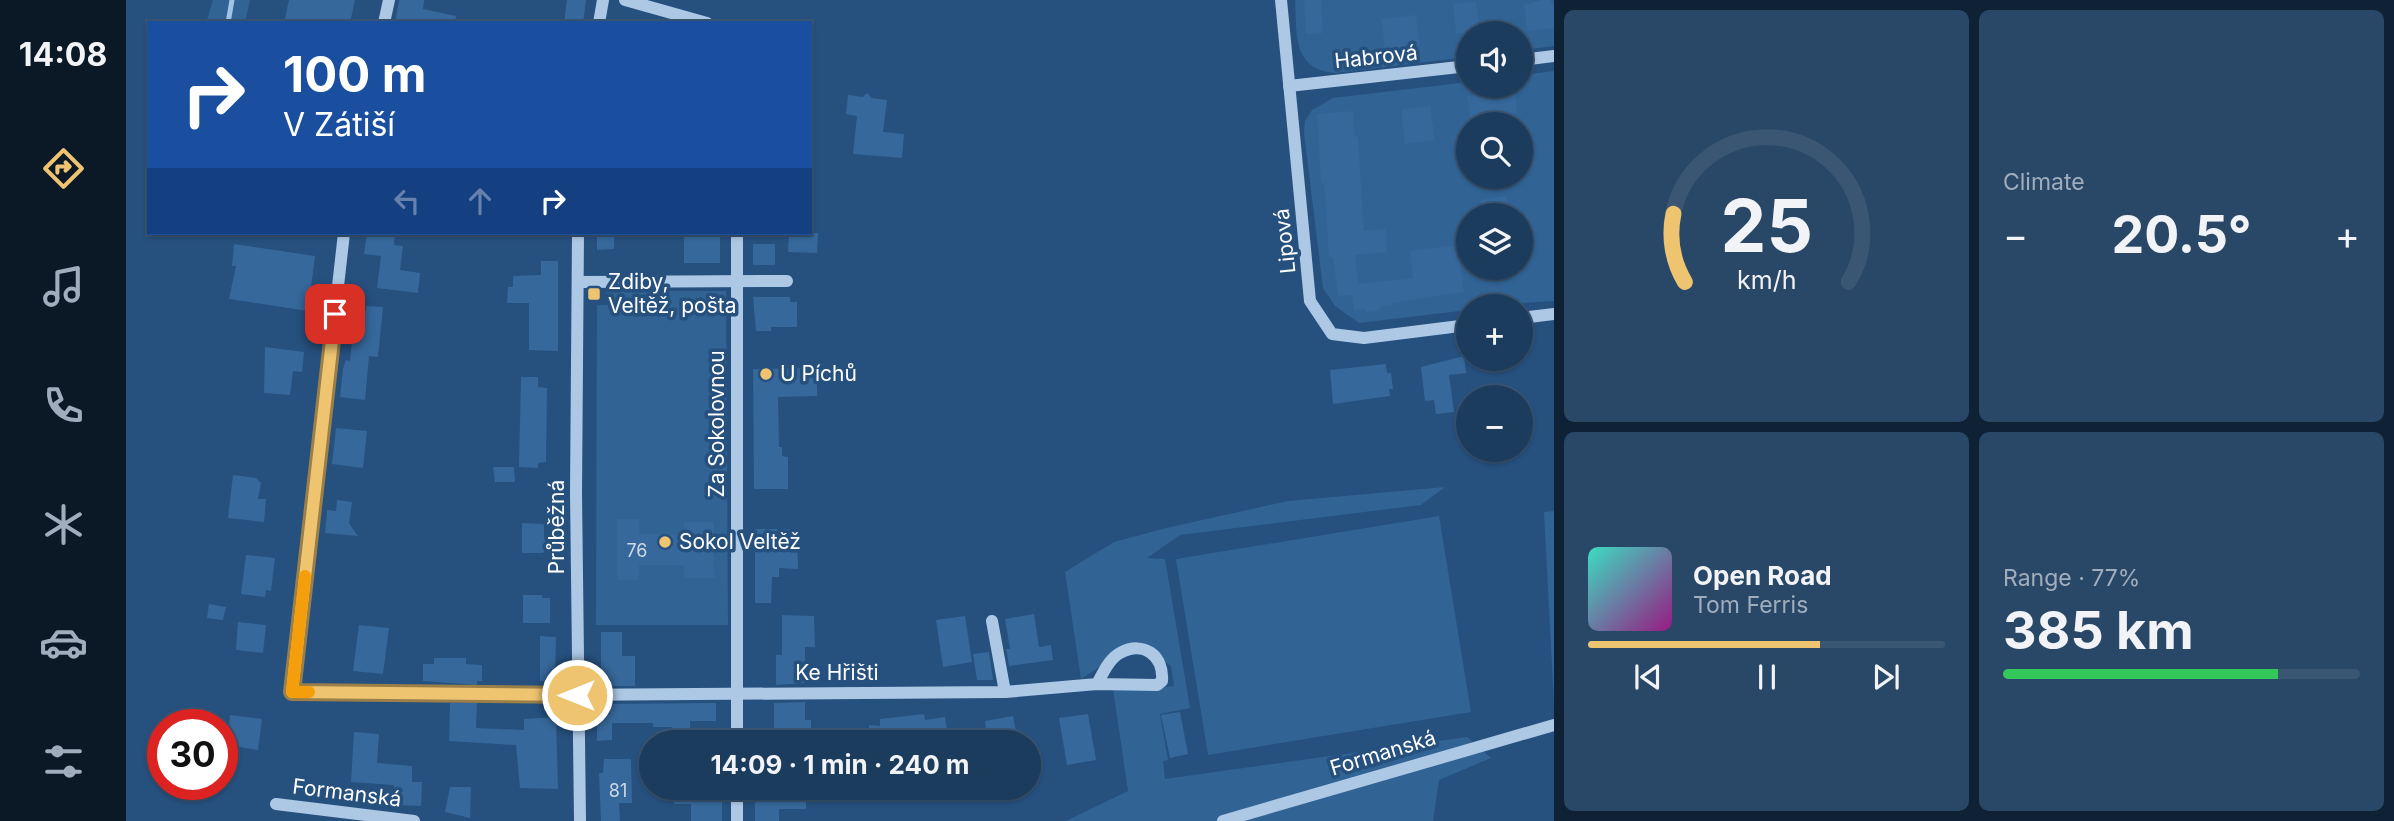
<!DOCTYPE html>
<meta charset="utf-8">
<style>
:root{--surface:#1c3c5e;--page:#294767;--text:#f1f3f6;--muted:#a0adbc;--line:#3a5673;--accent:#eec471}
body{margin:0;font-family:Inter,sans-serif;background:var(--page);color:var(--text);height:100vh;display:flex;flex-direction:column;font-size:26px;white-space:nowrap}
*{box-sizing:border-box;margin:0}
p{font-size:23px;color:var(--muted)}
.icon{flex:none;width:38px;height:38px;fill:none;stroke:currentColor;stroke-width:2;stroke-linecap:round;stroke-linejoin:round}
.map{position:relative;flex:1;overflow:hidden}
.details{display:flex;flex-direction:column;gap:10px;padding:10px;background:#0f2134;width:840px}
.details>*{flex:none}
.banner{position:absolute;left:21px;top:21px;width:665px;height:214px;border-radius:0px;box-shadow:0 2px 5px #0004,0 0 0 2px var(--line);background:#1a4fa0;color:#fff;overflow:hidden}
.controls{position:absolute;left:1330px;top:21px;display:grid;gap:14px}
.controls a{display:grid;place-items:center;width:77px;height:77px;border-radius:50%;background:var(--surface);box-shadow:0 2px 5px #0004,0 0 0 2px var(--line);font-size:35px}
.speed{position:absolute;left:21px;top:709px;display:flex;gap:14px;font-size:35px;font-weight:700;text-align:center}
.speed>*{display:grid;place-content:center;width:91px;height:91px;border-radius:50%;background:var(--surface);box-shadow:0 2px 5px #0004,0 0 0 2px var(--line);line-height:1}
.speed .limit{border:10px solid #d22;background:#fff;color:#111}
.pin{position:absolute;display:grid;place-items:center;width:60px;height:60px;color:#fff;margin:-30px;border-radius:14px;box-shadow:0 4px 10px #0006}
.me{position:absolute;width:77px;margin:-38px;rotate:270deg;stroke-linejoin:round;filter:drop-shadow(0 0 5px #0008)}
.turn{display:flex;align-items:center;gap:24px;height:147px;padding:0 21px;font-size:32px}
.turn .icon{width:91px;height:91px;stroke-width:2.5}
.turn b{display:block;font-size:49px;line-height:60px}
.lanes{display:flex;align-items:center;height:66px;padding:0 21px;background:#0003;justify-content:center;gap:35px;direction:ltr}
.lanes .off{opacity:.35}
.big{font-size:52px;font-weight:700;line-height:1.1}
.details .widget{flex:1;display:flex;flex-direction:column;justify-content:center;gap:10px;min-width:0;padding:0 24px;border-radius:10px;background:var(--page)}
.details .dial{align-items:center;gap:0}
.dial svg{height:182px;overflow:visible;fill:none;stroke:var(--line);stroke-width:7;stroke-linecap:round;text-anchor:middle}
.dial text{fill:var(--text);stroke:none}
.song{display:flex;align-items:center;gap:21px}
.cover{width:84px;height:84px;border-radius:10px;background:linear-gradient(135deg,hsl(170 70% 55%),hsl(310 70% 35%))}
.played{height:7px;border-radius:4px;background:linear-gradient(90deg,var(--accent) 65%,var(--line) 65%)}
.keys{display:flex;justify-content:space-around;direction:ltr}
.heat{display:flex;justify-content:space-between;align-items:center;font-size:38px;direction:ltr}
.charge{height:10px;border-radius:5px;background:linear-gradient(90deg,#34c759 77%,var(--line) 0)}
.details .tiles{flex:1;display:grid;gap:10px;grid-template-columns:repeat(2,1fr)}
.trip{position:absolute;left:513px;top:730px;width:402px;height:70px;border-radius:35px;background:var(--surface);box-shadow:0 2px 5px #0004,0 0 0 2px var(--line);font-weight:700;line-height:70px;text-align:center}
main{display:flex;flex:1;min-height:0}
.menu{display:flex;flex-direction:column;width:126px;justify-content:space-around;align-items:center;background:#0b1826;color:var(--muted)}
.menu .icon{width:49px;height:49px}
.menu .active{color:var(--accent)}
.menu b{font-size:32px;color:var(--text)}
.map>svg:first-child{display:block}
.green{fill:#316395;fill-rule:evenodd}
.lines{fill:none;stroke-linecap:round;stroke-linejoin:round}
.stream{stroke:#a0c4e6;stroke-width:5}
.building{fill:#36689b}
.minor{stroke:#acc8e5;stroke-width:12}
.route-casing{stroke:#9b7f49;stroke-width:18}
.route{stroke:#eec471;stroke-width:12}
.slow{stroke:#f59e0b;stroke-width:12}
.poi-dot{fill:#eec471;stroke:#26507e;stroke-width:2.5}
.labels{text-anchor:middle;stroke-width:7;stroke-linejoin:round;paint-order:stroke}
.number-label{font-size:18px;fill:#cdd9e6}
.street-label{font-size:21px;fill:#fff;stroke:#26507e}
.poi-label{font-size:21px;fill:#fff;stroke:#26507e;text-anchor:start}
</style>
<main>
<nav class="menu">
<b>14:08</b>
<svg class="icon active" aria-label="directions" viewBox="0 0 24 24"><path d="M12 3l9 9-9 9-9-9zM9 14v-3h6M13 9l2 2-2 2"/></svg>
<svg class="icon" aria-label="music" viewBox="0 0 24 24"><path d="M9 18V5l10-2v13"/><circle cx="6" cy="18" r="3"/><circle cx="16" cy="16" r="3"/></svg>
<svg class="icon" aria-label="phone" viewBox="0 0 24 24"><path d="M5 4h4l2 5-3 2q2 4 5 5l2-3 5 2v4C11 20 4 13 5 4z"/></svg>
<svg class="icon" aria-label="climate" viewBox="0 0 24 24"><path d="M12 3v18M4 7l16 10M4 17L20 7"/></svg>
<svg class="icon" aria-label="car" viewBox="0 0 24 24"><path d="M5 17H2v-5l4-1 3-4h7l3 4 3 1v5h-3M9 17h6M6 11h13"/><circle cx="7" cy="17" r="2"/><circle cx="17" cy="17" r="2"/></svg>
<svg class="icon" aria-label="filters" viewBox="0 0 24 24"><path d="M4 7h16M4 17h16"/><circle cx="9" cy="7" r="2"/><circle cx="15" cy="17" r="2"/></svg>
</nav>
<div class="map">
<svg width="1428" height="821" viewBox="0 0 1428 821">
<rect width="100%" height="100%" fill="#26507e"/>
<g class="green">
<polygon points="87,0 124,0 119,23 80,23"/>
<path d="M 1169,0 L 1428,0 L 1428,46 L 1395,50 L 1395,33 L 1342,33 L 1342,57 L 1209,73 C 1166,69 1171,34 1169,0 Z"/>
<path d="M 1428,71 L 1428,301 L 1342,306 L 1342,310 L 1233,323 L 1209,306 L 1197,288 L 1178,133 L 1179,121 L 1186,110 L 1207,98 L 1342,82 L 1342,86 L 1395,86 L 1395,75 ZM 1342,124 L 1395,124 L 1395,177 L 1342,177 ZM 1342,215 L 1395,215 L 1395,268 L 1342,268 Z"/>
<path d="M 481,291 L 600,291 L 602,625 L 470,625 L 471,305 L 481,305 ZM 491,519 L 513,519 L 513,534 L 558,534 L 558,522 L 588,522 L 589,577 L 558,578 L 558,565 L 513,565 L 513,580 L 491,580 Z"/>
<polygon points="1319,487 1295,505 1054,535 1021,558 1039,559 1064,708 1034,714 1042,760 1037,761 1039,779 1341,737 1365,758 1313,780 1307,821 940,821 1002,791 987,689 1008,690 1048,686 1045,666 1028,654 999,650 955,679 939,572 988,542 1040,528 1162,501"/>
<polygon points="1428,511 1428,704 1418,512"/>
<polygon points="1313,516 1345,712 1082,755 1050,559"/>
</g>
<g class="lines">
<polyline class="stream" points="102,23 106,0"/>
</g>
<g class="building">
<polygon points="163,0 229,0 224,23 176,23 159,19"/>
<polygon points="273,0 298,0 297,9 330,16 329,23 269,23"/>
<polygon points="441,0 460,0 457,23 438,23"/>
<polygon points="1178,0 1195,0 1197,33 1180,34"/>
<polygon points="1416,0 1423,0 1428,7 1428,28 1401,31 1398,5"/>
<polygon points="1350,1 1354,33 1330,33 1327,4"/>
<polygon points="1290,15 1294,45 1259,49 1255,19"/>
<polygon points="1369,92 1369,95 1389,92 1391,113 1372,115 1373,124 1345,124 1341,96"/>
<polygon points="741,93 746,98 761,100 757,132 778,134 776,158 727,154 731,116 720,114 722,95 737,97"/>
<polygon points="1304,106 1309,140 1279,144 1275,109"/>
<polygon points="1227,111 1229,137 1232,137 1238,231 1260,229 1261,252 1229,255 1232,284 1287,278 1284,251 1332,245 1338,292 1265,303 1266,306 1254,307 1254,310 1240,312 1239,309 1228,310 1226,295 1212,296 1207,257 1203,257 1198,183 1195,184 1191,114"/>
<polygon points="1380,196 1383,215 1357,215 1355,200"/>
<polygon points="241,233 269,233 268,245 277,246 274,270 294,273 292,293 251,288 255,256 238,254"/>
<polygon points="471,233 488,233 488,249 471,250"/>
<polygon points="663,233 692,233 691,253 662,252"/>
<rect x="558" y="235" width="36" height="28"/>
<polygon points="108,244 189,256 182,311 103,299 110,266 106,266"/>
<rect x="627" y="244" width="22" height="21"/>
<polygon points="415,261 432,261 432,351 403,350 403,303 381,303 382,287 387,287 387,276 415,275"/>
<polygon points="627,297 664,297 664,302 671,302 671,327 645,327 645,331 630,331"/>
<polygon points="240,306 257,307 252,357 243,356 239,400 214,397 217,369 220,360 224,361 229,310 240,311"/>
<polygon points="139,347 178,352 176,372 167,371 164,395 138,393"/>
<polygon points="1338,356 1340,373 1323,375 1328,412 1310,414 1308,400 1299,401 1295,367"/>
<polygon points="1260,364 1261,373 1265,373 1267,389 1263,389 1264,396 1207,404 1204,370"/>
<polygon points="691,368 691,396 652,397 653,447 656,447 656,456 662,457 662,489 628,489 627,369"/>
<polygon points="395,377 412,377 412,387 421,388 420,462 412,463 412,468 393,467"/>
<polygon points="210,428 241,431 237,468 206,464"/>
<polygon points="367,467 388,467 389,482 369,482"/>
<polygon points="107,475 130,478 135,483 132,499 140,499 138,522 102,518"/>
<polygon points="211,500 226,502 223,523 232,536 199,533 201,510 210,511"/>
<polygon points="491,519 513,519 513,534 558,534 558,522 588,522 589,578 558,578 558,565 513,565 513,580 491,580"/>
<polygon points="396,523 418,524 418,538 424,545 417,553 396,553"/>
<polygon points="629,529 671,529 672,569 653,568 653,577 646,577 645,603 629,603"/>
<polygon points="120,555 149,558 145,591 140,590 139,597 115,594"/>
<polygon points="397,595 416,595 416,598 424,598 424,623 397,623"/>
<polygon points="83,604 100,607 97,620 81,618"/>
<polygon points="908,614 913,647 925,645 927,660 883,666 880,649 884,649 879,619"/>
<polygon points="656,615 688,616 689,647 679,647 679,683 650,685 650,655 656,655"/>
<polygon points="839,616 846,662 817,667 810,620"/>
<polygon points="112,622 140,625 137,653 110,650"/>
<polygon points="233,625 263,628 257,674 227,671"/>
<polygon points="475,632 496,632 496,656 509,656 509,686 475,686"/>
<polygon points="414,636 430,637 429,681 414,681"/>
<polygon points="863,652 867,680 851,680 847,654"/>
<polygon points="308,658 340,658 340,664 356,665 356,681 351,681 351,685 297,681 297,664 308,664"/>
<polygon points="679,702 679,720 685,720 685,742 664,742 664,728 648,728 648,703"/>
<polygon points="324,703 351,703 350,728 398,730 398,719 430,717 432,789 394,788 390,745 323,741"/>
<polygon points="590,703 590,721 564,721 564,739 546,739 546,727 527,727 527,723 486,723 486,740 471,741 471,704"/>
<polygon points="1054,712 1062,754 1044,758 1035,715"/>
<polygon points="798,714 799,720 819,717 823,742 741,742 743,725 754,726 754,719"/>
<polygon points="962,714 970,760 941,765 933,718"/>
<polygon points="104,715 136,719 132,750 101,745"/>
<polygon points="887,716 892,742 862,742 859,721"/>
<polygon points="228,732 253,734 251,763 286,766 286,782 296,782 295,806 268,805 268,785 225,782"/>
<polygon points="478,759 505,759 506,803 493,803 494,821 475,821 473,773 477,773"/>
<polygon points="324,787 345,787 344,818 319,812"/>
<polygon points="548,788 596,788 596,821 565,821 565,804 548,804"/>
<polygon points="629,788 654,788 654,794 680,793 680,809 653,809 653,821 629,821"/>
</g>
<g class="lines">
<g class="minor">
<polyline points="499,0 581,23"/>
<polyline points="1155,0 1184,301 1206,334 1238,338 1342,325"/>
<polyline points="258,23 263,0"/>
<polyline points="473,23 477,0"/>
<polyline points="1395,60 1428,56"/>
<polyline points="1163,86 1342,66"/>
<path d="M 218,233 L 166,692 L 433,695 L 879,692 L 971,684 L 1031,685 L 1036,681 C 1038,656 1018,640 994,653 C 983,659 977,673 971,684"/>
<polyline points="452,233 450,493 454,821"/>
<polyline points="611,233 611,742"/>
<polyline points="453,282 661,281"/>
<polyline points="1395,318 1428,314"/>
<polyline points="866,621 879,692"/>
<polyline points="150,804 288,821"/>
<polyline points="611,821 611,788"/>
<polyline points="1097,821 1428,725"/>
</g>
</g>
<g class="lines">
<g class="route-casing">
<polyline id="route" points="209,314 166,692 451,695"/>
</g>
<use href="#route" class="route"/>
<polyline class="slow" points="179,576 166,692 183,692"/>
</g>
<g class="poi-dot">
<rect x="461" y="287" width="14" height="14" rx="3.5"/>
<circle cx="640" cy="374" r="7"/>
<circle cx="539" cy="542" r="7"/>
</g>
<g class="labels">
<g class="number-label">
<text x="511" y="557">76</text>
<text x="492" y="797">81</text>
</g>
<g class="street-label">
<text transform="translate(1250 57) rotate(-6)" y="7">Habrová</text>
<text transform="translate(1159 241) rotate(-96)" y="7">Lipová</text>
<text transform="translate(591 424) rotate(-90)" y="7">Za Sokolovnou</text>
<text transform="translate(431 527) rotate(-90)" y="7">Průběžná</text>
<text x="711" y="680">Ke Hřišti</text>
<text transform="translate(1257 753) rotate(-17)" y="7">Formanská</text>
<text transform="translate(221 793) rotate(7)" y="7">Formanská</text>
</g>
<g class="poi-label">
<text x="482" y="289">Zdiby,<tspan x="482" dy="24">Veltěž, pošta</tspan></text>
<text x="654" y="381">U Píchů</text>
<text x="553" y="549">Sokol Veltěž</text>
</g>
</g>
</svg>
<div class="controls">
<a><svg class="icon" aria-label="sound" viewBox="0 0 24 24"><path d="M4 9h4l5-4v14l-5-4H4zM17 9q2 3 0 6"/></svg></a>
<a><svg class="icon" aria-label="search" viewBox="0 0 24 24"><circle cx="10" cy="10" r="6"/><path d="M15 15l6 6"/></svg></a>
<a><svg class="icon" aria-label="layers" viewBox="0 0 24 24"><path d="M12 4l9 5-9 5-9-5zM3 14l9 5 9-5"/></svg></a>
<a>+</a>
<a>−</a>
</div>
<div class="speed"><div class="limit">30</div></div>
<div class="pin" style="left:209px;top:314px;background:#d93025"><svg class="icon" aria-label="arrive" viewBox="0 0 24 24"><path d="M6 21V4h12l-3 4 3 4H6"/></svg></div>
<svg class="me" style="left:451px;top:695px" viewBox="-20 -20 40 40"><circle r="17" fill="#eec471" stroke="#fff" stroke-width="3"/><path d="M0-11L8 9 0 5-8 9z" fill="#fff"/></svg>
<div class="trip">14:09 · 1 min · 240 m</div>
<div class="banner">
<div class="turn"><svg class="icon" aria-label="right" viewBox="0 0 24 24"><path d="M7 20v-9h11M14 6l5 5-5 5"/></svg><div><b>100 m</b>V Zátiší</div></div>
<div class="lanes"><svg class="icon off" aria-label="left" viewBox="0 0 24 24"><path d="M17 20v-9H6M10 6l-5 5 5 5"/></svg><svg class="icon off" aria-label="ahead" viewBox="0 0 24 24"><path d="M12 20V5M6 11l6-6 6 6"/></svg><svg class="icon" aria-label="right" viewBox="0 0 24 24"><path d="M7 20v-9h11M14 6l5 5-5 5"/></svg></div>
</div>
</div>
<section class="details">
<div class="tiles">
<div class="widget dial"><svg viewBox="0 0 100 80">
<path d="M14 69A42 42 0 1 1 86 69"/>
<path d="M14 69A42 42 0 0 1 9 39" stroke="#eec471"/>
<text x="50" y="56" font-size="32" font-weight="700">25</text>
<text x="50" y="72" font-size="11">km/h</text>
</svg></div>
<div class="widget"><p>Climate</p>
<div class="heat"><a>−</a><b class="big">20.5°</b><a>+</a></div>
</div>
<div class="widget">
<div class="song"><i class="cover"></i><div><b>Open Road</b><p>Tom Ferris</p></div></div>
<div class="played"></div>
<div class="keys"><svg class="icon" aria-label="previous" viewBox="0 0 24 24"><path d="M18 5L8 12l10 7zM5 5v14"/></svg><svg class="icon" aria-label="pause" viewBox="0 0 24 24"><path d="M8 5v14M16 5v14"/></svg><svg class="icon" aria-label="next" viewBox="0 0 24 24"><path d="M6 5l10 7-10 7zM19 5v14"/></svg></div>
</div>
<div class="widget"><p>Range · 77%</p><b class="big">385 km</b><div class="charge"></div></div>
</div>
</section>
</main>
